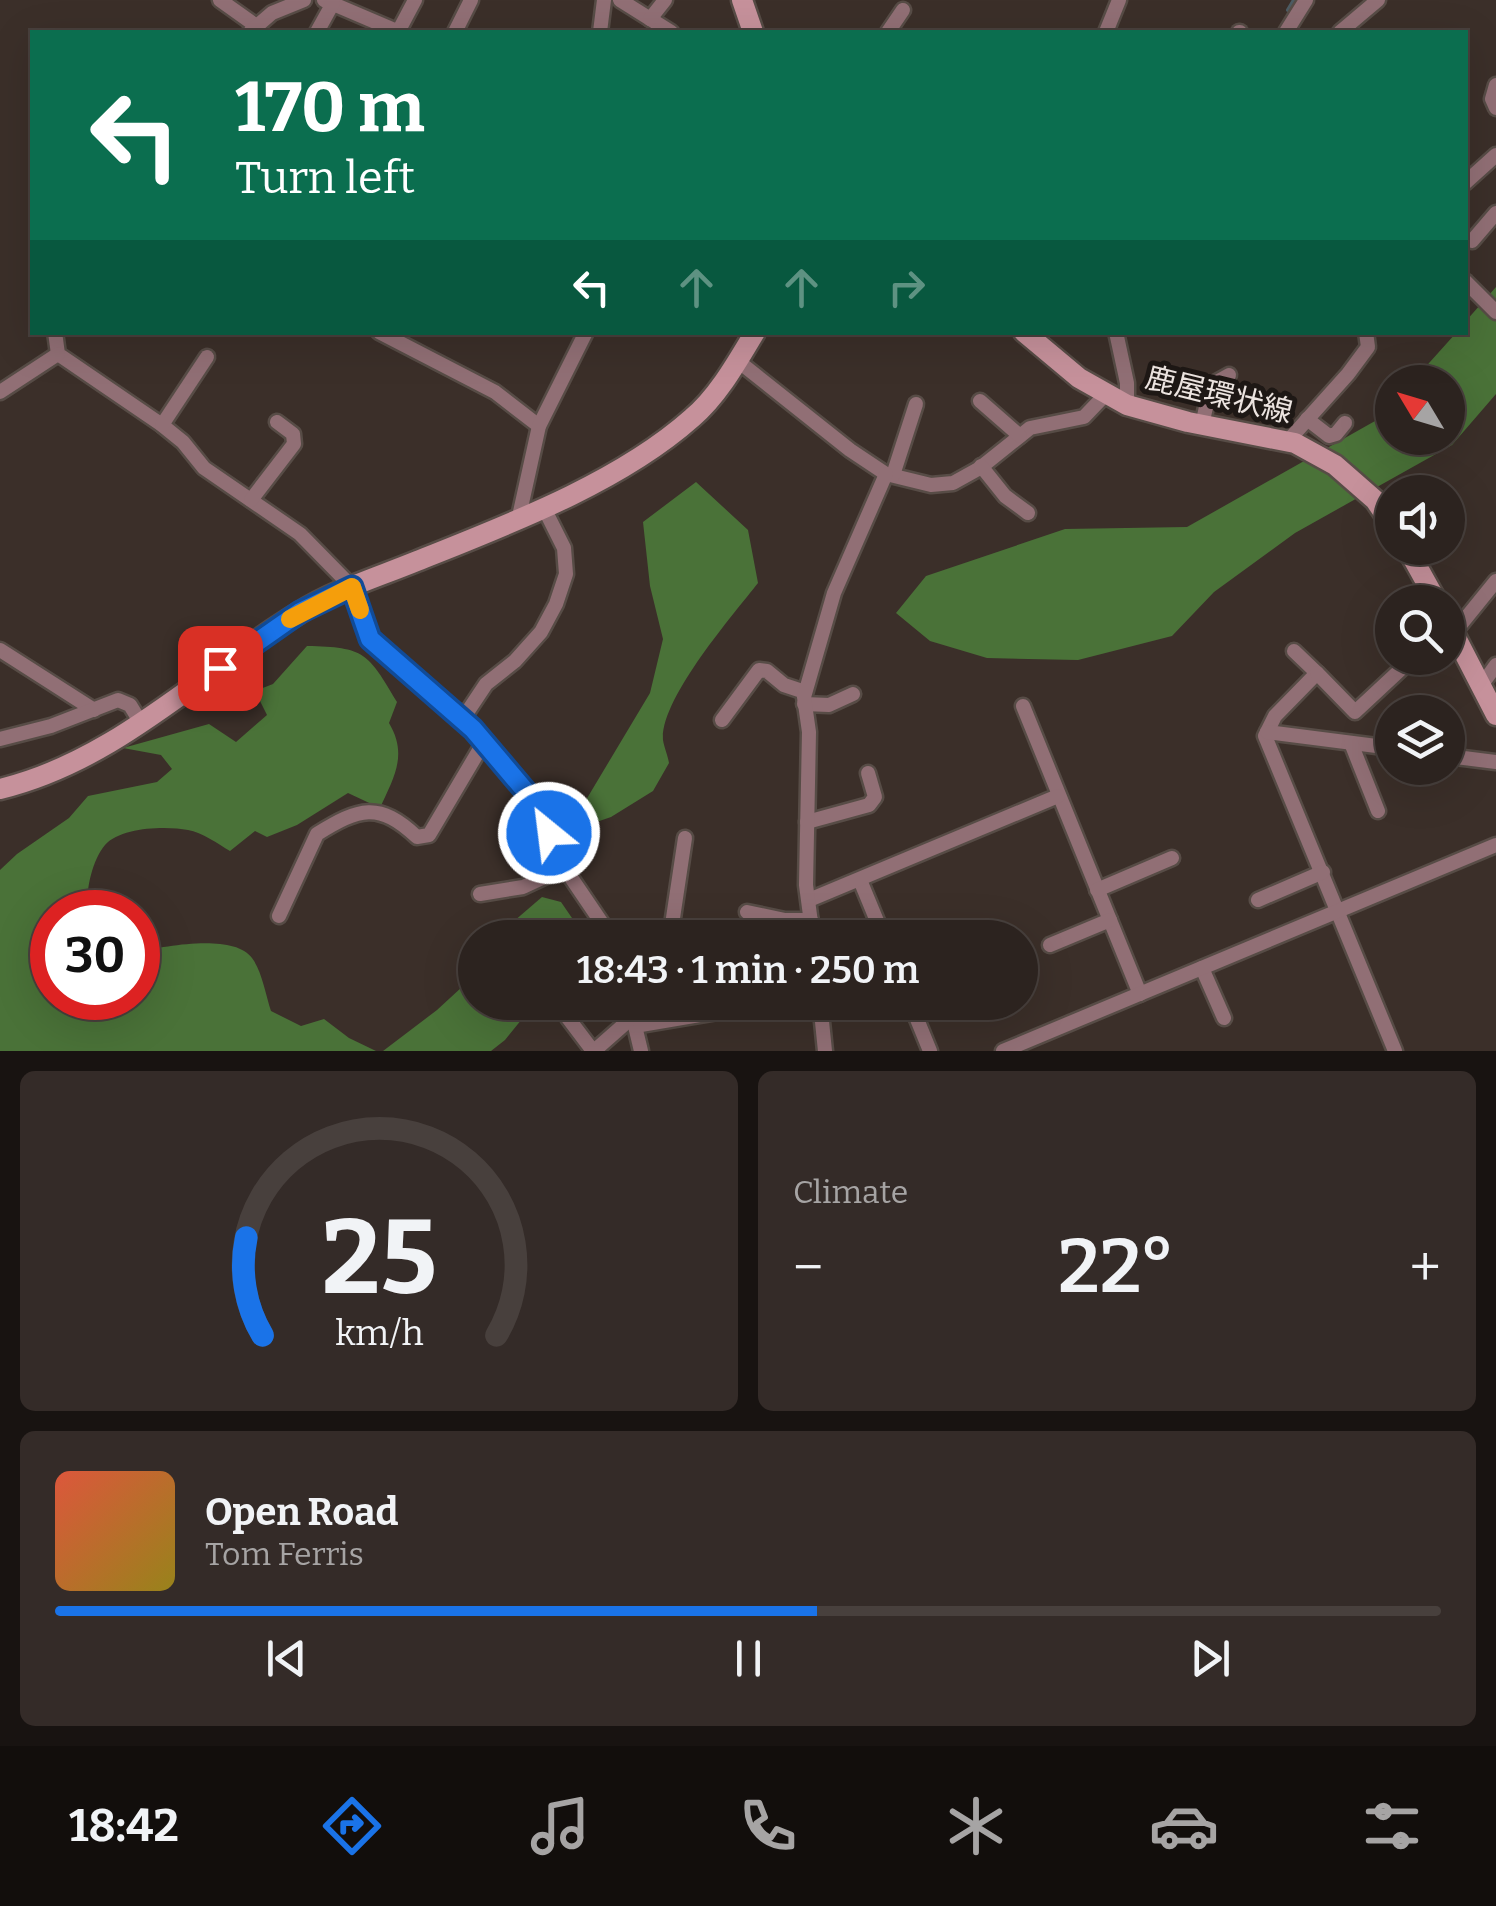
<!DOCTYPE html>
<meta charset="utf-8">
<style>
:root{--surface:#2c231f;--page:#342b28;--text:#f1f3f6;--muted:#a6a4a4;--line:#48403d;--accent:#1a73e8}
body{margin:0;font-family:Bitter,"Noto Sans JP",serif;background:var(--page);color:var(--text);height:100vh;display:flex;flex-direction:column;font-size:38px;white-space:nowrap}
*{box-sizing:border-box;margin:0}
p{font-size:32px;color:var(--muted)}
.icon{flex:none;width:55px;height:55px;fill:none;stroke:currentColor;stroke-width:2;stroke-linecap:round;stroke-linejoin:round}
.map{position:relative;height:1051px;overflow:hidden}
.panel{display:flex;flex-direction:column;gap:20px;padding:20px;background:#181311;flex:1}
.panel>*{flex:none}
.guide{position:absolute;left:30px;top:30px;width:1438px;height:305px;border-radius:0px;box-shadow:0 10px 40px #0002,0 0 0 2px var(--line);background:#0b6e4f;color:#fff;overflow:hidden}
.needle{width:65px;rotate:308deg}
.tools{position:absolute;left:1375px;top:365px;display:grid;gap:20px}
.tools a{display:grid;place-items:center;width:90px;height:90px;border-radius:50%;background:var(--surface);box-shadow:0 10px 40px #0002,0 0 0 2px var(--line);font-size:50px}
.speed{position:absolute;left:30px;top:890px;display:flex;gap:20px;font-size:50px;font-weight:700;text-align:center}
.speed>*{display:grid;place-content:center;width:130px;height:130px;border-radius:50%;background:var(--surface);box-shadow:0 10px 40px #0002,0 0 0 2px var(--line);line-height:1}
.speed .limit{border:15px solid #d22;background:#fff;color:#111}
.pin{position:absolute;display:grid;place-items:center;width:85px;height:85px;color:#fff;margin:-42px;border-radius:20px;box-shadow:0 5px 15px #0006}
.me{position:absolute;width:110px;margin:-55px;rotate:331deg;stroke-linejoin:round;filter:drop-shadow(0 0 8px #0008)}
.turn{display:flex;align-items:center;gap:35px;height:210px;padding:0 40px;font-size:45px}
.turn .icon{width:130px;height:130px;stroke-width:2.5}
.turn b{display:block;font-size:70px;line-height:85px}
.lanes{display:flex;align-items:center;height:95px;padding:0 40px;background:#0003;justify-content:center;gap:50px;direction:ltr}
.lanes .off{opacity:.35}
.big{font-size:75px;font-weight:600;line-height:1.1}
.panel .widget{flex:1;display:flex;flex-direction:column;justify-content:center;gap:15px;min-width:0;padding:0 35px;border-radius:15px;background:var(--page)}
.panel .dial{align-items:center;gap:0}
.dial svg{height:260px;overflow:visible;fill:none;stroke:var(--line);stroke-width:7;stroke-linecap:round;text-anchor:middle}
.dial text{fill:var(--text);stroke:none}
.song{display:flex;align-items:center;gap:30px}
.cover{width:120px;height:120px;border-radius:15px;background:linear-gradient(135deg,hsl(10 70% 55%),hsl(50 70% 35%))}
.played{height:10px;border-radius:5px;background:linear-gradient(90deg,var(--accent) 55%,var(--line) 55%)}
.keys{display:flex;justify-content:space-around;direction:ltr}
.heat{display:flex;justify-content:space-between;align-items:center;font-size:55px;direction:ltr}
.panel .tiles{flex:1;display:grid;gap:20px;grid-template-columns:1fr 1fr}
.widget:last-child{grid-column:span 2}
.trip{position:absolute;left:458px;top:920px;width:580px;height:100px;border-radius:50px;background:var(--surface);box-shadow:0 10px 40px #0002,0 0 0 2px var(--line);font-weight:600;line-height:100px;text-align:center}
.tab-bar{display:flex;height:160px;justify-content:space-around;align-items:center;background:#120e0c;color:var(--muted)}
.tab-bar .icon{width:70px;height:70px}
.tab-bar .active{color:var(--accent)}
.tab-bar b{font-size:45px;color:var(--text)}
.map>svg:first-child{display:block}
.forest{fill:#4a7238}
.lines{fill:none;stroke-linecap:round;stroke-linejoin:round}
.stream{stroke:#4d5c63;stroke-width:4}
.street-casing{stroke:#574c46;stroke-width:19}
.secondary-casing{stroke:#574c46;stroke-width:25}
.street{stroke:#916f75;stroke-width:14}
.secondary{stroke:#c6919b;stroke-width:20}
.route-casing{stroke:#114b97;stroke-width:25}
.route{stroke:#1a73e8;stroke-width:18}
.slow{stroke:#f59e0b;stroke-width:18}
.labels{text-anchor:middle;stroke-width:10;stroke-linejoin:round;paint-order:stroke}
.street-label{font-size:30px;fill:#ece4e0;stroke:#1e1815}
</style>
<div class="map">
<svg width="1496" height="1051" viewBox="0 0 1496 1051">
<rect width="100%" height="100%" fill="#3b2f29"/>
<g class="forest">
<polygon points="1496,287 1496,394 1452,445 1295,533 1214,592 1172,636 1078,660 987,658 930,641 896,613 926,576 1065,529 1187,527 1375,421 1392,403 1392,438 1448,438 1448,382 1412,382 1456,333 1465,332 1465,322"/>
<path d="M 696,482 L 748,530 L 758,583 C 733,615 660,699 663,740 C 664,747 668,756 669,763 L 653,791 L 611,817 L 585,826 L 580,810 L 650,693 L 663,639 L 650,586 L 643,522 Z"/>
<path d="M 307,646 C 365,647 368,653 397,702 L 389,723 C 408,755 394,777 380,808 L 348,793 L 297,825 L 267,837 L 255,831 L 230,851 C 218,844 202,832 188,830 C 166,826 121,827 105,845 C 91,862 86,892 87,912 L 52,912 L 52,998 L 138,998 L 138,952 C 165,946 234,933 252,958 C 262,971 266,996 271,1011 L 301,1026 L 324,1019 L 349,1038 L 376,1051 L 0,1051 L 0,870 L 17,854 L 69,818 L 88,796 L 157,782 L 172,769 L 161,755 L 123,748 L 209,724 L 236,742 L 267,715 L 255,691 L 273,684 Z"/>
<polygon points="542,897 561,902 572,918 575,937 501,937 507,927"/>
<polygon points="475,975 475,1002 535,1003 505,1040 491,1051 383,1051 437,1010"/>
</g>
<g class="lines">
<polyline class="stream" points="1288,10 1294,0"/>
<g class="street-casing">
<g id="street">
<polyline points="220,0 255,25"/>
<polyline points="324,0 399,32"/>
<polyline points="620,0 671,32"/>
<polyline points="650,19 665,0"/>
<polyline points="250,32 272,13 304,0"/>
<polyline points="317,32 333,3"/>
<polyline points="398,32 415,0"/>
<polyline points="455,32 471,0"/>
<polyline points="600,32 604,0"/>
<polyline points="888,32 903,10"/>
<polyline points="1106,32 1119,0"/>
<polyline points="1239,32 1240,32"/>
<polyline points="1286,32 1306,0"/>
<polyline points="1340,32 1378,0"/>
<polyline points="1496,85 1492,99 1496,108"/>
<polyline points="1465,183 1496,155"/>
<polyline points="1472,241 1496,213"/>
<polyline points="1465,281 1496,312"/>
<polyline points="55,332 58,354 162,425 183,442 204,468 300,534 352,587 370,639 473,729 533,800 572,879 612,938"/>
<polyline points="379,332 495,392 539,426"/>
<polyline points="1116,332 1127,383 1127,405"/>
<polyline points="738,361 850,450 886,474 931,485 953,483 980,468 1030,428 1084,417 1106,394"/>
<polyline points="0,392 58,354"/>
<polyline points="980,401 1020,436"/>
<polyline points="1307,419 1329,436 1336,434 1345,423"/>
<polyline points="162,425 207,357"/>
<polyline points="1202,425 1211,385 1229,375"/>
<polyline points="1287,442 1348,374 1368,347 1366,332"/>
<polyline points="981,466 1005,496 1028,513"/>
<polyline points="893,475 916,404"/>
<polyline points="251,500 294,444 293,434 277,422"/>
<polyline points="518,521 539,426 586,332"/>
<polyline points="1453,634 1496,581"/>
<polyline points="0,650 94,710"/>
<polyline points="1294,651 1317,673 1275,716 1265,736 1395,1051"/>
<polyline points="1317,673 1355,712 1413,658"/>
<polyline points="1480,687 1496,665"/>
<polyline points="804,704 829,705 853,694"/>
<polyline points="1023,706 1140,994"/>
<polyline points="462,720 486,684 515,661 541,632 556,604 566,574 564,548 544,508"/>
<polyline points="722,720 759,670 767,671 784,685 805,692"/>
<polyline points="1267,732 1392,748"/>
<polyline points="0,739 51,726 118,700 130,705 141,723"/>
<polyline points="1351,743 1378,811"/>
<polyline points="1448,756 1496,762"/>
<polyline points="807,822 869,805 875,797 868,773"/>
<polyline points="860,880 884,938"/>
<polyline points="1097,890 1172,858"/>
<polyline points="480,894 523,887 566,867"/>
<polyline points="809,900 1058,796"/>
<polyline points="1258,900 1323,872"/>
<polyline points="747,912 785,920 811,920"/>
<path d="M 279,916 L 317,834 C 359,808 379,801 417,837 L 429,835 L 484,742"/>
<polyline points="765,924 766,938"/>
<polyline points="670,938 685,838"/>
<polyline points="813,938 806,885 809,732 804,697 834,593 886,474"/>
<polyline points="949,938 972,928 977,938"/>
<polyline points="1050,945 1110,920"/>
<polyline points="1202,968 1224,1018"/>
<polyline points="587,1002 568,1018 593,1051"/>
<polyline points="634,1002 635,1026 641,1051"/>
<polyline points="820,1002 825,1051"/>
<polyline points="910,1002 930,1051"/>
<polyline points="635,1026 777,1002"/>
<polyline points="594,1051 636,1014"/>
<polyline points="1003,1051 1496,845"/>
</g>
</g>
<g class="secondary-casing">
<g id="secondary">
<polyline points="742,0 753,32"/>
<polyline points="1024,332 1079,378 1127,405 1188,422 1295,443 1335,465 1375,500 1392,525"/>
<polyline points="1407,548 1437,602"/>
<polyline points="1448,622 1496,715"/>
<path d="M 0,789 C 116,761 200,673 299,613 C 335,590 378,577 417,561 C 507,525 619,483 692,418 C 718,396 737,362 755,332"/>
</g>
</g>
<use href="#street" class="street"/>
<use href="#secondary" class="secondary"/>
</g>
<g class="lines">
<g class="route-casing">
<polyline id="route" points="220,668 300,612 352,587 370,639 473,729 533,800 549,833"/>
</g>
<use href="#route" class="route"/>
<polyline class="slow" points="290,619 352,587 360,610"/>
</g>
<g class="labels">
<g class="street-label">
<text transform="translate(1219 395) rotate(14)" y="10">鹿屋環状線</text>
</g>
</g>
</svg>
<div class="tools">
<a><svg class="needle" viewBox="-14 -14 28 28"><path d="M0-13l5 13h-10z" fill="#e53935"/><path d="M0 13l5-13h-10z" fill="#a6a4a4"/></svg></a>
<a><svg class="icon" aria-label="sound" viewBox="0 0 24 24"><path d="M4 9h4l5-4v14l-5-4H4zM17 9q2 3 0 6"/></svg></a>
<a><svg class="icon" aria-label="search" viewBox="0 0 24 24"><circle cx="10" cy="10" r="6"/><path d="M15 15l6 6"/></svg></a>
<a><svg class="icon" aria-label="layers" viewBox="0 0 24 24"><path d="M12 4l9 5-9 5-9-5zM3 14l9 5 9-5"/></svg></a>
</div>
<div class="speed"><div class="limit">30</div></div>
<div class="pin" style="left:220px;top:668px;background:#d93025"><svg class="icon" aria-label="arrive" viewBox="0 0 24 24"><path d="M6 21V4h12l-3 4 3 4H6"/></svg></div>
<svg class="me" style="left:549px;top:833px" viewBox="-20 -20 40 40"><circle r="17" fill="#1a73e8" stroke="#fff" stroke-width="3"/><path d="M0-11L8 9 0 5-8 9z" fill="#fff"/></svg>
<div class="trip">18:43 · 1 min · 250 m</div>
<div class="guide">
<div class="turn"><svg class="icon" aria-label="left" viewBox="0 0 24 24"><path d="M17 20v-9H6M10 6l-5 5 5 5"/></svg><div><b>170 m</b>Turn left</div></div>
<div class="lanes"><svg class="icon" aria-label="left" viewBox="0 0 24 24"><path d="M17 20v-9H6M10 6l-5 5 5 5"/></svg><svg class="icon off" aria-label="ahead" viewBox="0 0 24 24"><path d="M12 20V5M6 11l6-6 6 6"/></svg><svg class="icon off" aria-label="ahead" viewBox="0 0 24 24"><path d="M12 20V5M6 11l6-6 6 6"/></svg><svg class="icon off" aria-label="right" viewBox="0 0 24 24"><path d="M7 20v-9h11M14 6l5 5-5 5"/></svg></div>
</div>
</div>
<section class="panel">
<div class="tiles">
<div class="widget dial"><svg viewBox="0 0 100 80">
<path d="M14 69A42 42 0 1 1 86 69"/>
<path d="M14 69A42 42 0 0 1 9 39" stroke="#1a73e8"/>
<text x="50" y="56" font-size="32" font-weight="700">25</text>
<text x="50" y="72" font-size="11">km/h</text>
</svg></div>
<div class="widget"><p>Climate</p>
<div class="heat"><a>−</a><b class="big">22°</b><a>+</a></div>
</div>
<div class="widget">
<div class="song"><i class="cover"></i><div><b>Open Road</b><p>Tom Ferris</p></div></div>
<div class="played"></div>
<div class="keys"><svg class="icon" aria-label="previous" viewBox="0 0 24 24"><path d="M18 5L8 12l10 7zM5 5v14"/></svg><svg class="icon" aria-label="pause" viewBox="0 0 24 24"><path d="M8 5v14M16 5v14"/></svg><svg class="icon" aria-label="next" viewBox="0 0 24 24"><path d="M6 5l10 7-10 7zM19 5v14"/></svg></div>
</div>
</div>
</section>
<nav class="tab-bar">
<b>18:42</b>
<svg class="icon active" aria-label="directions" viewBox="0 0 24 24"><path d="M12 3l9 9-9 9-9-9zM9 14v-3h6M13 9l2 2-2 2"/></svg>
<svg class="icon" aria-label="music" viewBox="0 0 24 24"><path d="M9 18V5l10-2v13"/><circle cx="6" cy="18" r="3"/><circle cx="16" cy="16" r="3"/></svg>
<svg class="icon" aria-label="phone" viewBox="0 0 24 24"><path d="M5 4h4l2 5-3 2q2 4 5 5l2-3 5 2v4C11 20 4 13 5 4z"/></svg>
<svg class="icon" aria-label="climate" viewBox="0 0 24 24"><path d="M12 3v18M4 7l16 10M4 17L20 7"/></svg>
<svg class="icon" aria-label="car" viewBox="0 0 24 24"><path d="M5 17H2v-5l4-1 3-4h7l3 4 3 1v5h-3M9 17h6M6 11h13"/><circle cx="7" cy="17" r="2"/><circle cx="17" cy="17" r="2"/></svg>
<svg class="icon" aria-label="filters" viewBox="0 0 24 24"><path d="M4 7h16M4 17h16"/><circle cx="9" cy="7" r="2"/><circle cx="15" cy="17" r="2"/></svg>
</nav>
